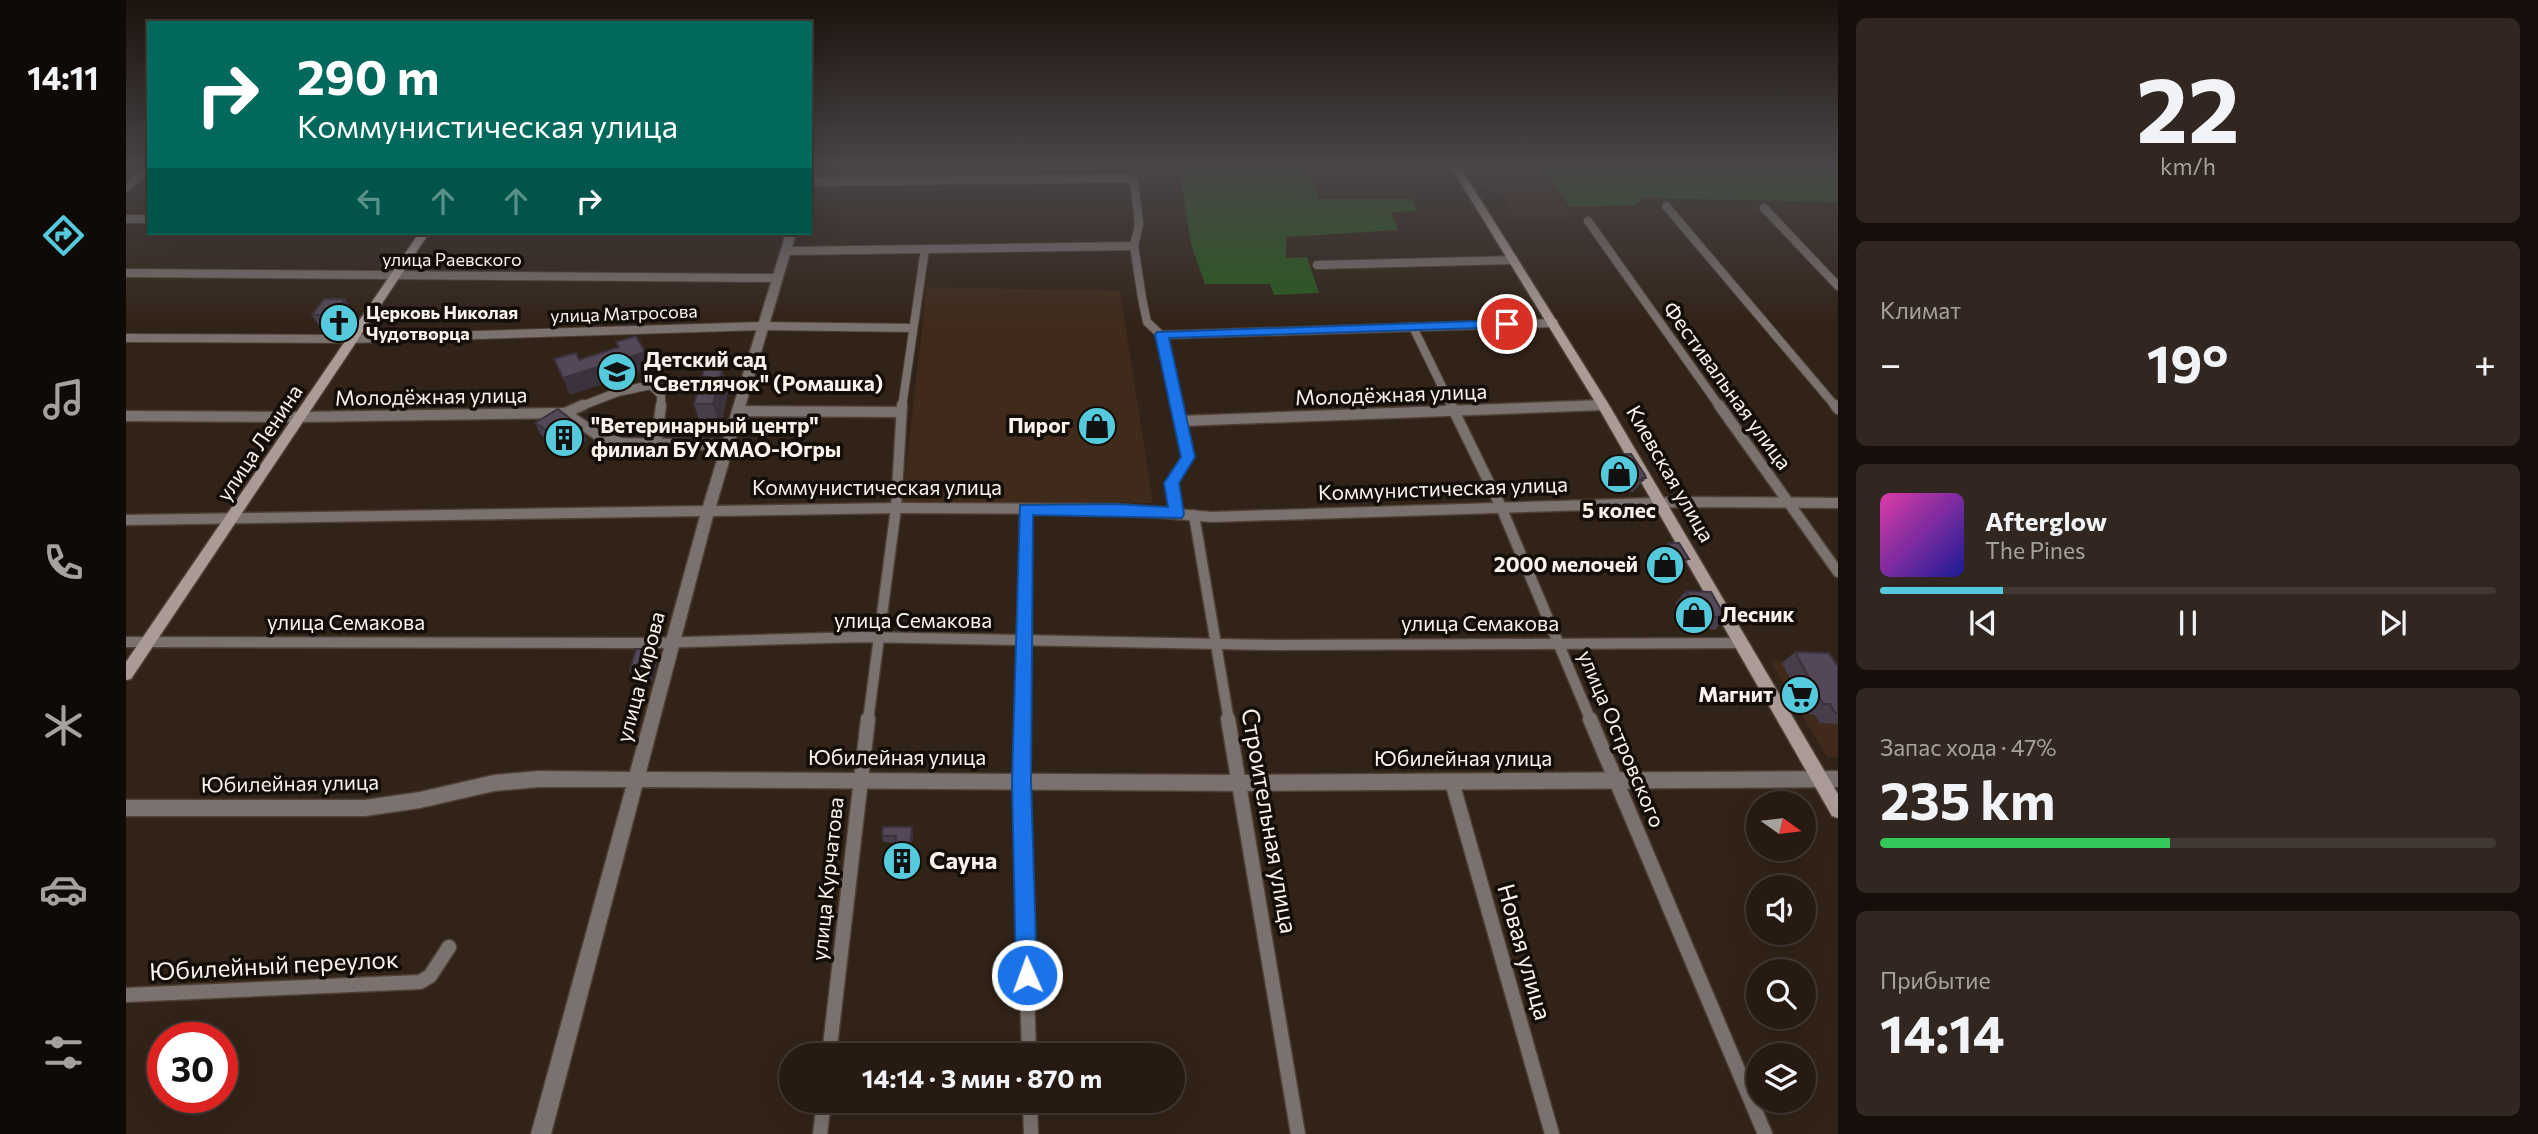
<!DOCTYPE html>
<html lang="ru">
<meta charset="utf-8">
<style>
:root{--surface:#261a12;--page:#322720;--text:#f1f3f6;--muted:#a4a19f;--line:#423832;--accent:#54cadc}
body{margin:0;font-family:Commissioner,sans-serif;background:var(--page);color:var(--text);height:100vh;display:flex;flex-direction:column;font-size:26px;white-space:nowrap}
*{box-sizing:border-box;margin:0}
p{font-size:23px;color:var(--muted)}
.icon{flex:none;width:38px;height:38px;fill:none;stroke:currentColor;stroke-width:2;stroke-linecap:round;stroke-linejoin:round}
.map{position:relative;flex:1;overflow:hidden}
.side{display:flex;flex-direction:column;gap:18px;padding:18px;background:#150e0a;width:700px}
.side>*{flex:none}
.hud{position:absolute;left:21px;top:21px;width:665px;height:214px;border-radius:0px;box-shadow:0 7px 28px #0002,0 0 0 2px var(--line);background:#00695c;color:#fff;overflow:hidden}
.needle{width:46px;rotate:104deg}
.fabs{position:absolute;left:1620px;top:791px;display:grid;gap:14px}
.fabs a{display:grid;place-items:center;width:70px;height:70px;border-radius:50%;background:var(--surface);box-shadow:0 7px 28px #0002,0 0 0 2px var(--line);font-size:35px}
.speed{position:absolute;left:21px;top:1022px;display:flex;gap:14px;font-size:35px;font-weight:700;text-align:center}
.speed>*{display:grid;place-content:center;width:91px;height:91px;border-radius:50%;background:var(--surface);box-shadow:0 7px 28px #0002,0 0 0 2px var(--line);line-height:1}
.speed .limit{border:10px solid #d22;background:#fff;color:#111}
.pin{position:absolute;display:grid;place-items:center;width:60px;height:60px;color:#fff;margin:-30px;border:4px solid #fff;border-radius:50%;box-shadow:0 2px 7px #0007}
.me{position:absolute;width:77px;margin:-38px;rotate:358deg;stroke-linejoin:round;filter:drop-shadow(0 0 5px #0008)}
.turn{display:flex;align-items:center;gap:24px;height:147px;padding:0 35px;font-size:32px}
.turn .icon{width:91px;height:91px;stroke-width:2.5}
.turn b{display:block;font-size:49px;line-height:60px}
.lanes{display:flex;align-items:center;height:66px;padding:0 35px;background:#0003;justify-content:center;gap:35px;direction:ltr}
.lanes .off{opacity:.35}
.big{font-size:52px;font-weight:700;line-height:1.1}
.side .card{flex:1;display:flex;flex-direction:column;justify-content:center;gap:10px;min-width:0;padding:0 24px;border-radius:10px;background:var(--page)}
.side .dial{align-items:center;gap:0}
.dial b{font-size:91px;line-height:1}
.song{display:flex;align-items:center;gap:21px}
.cover{width:84px;height:84px;border-radius:10px;background:linear-gradient(135deg,hsl(320 70% 55%),hsl(240 70% 35%))}
.played{height:7px;border-radius:4px;background:linear-gradient(90deg,var(--accent) 20%,var(--line) 20%)}
.keys{display:flex;justify-content:space-around;direction:ltr}
.heat{display:flex;justify-content:space-between;align-items:center;font-size:38px;direction:ltr}
.charge{height:10px;border-radius:5px;background:linear-gradient(90deg,#34c759 47%,var(--line) 0)}
.trip{position:absolute;left:653px;top:1043px;width:406px;height:70px;border-radius:35px;background:var(--surface);box-shadow:0 7px 28px #0002,0 0 0 2px var(--line);font-weight:700;line-height:70px;text-align:center}
main{display:flex;flex:1;min-height:0}
.tab-bar{display:flex;flex-direction:column;width:126px;justify-content:space-around;align-items:center;background:#0f0a07;color:var(--muted)}
.tab-bar .icon{width:49px;height:49px}
.tab-bar .active{color:var(--accent)}
.tab-bar b{font-size:32px;color:var(--text)}
.map>svg:first-child{display:block}
.built{fill:#3f2a1b}
.green{fill:#285a1f}
.lines{fill:none;stroke-linecap:round;stroke-linejoin:round}
.minor-far2-casing{stroke:#4e4035;stroke-width:10}
.minor-far1-casing{stroke:#4e4035;stroke-width:13}
.minor-casing{stroke:#4e4035;stroke-width:17}
.tertiary-casing{stroke:#4e4035;stroke-width:3}
.secondary-casing{stroke:#4e4035;stroke-width:3}
.minor-far2{stroke:#7b716e;stroke-width:8}
.minor-far1{stroke:#7b716e;stroke-width:10}
.minor{stroke:#7b716e;stroke-width:14}
.tertiary{fill:#7b716e;fill-rule:evenodd}
.secondary{fill:#ab9b96;fill-rule:evenodd}
.wall{fill:#483d4b}
.shaded-wall{fill:#3b323d}
.building{fill:#544757;stroke:#3b323d;stroke-width:2}
.route{fill:#1a73e8;stroke:#114b97;stroke-width:2}
.labels{text-anchor:middle;stroke-width:7;stroke-linejoin:round;paint-order:stroke}
.far-street-label{font-size:18px;fill:#fcf2ea;stroke:#140e09}
.far-poi-label{font-size:18px;font-weight:bold;fill:#fcf2ea;stroke:#140e09;text-anchor:start}
.poi-label{font-size:21px;font-weight:bold;fill:#fcf2ea;stroke:#140e09;text-anchor:start}
.street-label{font-size:21px;fill:#fcf2ea;stroke:#140e09}
.near-street-label{font-size:24px;fill:#fcf2ea;stroke:#140e09}
.near-poi-label{font-size:24px;font-weight:bold;fill:#fcf2ea;stroke:#140e09;text-anchor:start}
</style>
<main>
<nav class="tab-bar">
<b>14:11</b>
<svg class="icon active" aria-label="directions" viewBox="0 0 24 24"><path d="M12 3l9 9-9 9-9-9zM9 14v-3h6M13 9l2 2-2 2"/></svg>
<svg class="icon" aria-label="music" viewBox="0 0 24 24"><path d="M9 18V5l10-2v13"/><circle cx="6" cy="18" r="3"/><circle cx="16" cy="16" r="3"/></svg>
<svg class="icon" aria-label="phone" viewBox="0 0 24 24"><path d="M5 4h4l2 5-3 2q2 4 5 5l2-3 5 2v4C11 20 4 13 5 4z"/></svg>
<svg class="icon" aria-label="climate" viewBox="0 0 24 24"><path d="M12 3v18M4 7l16 10M4 17L20 7"/></svg>
<svg class="icon" aria-label="car" viewBox="0 0 24 24"><path d="M5 17H2v-5l4-1 3-4h7l3 4 3 1v5h-3M9 17h6M6 11h13"/><circle cx="7" cy="17" r="2"/><circle cx="17" cy="17" r="2"/></svg>
<svg class="icon" aria-label="filters" viewBox="0 0 24 24"><path d="M4 7h16M4 17h16"/><circle cx="9" cy="7" r="2"/><circle cx="15" cy="17" r="2"/></svg>
</nav>
<div class="map">
<svg width="1712" height="1134" viewBox="0 0 1712 1134">
<rect width="100%" height="100%" fill="#322318"/>
<g class="built">
<polygon points="1346,167 1410,167 1447,217 1379,217 1375,211 1387,211 1375,193 1363,193"/>
<polygon points="801,287 994,291 1027,503 776,502"/>
<polygon points="1644,661 1690,662 1712,684 1712,757 1701,757"/>
</g>
<g class="green">
<polygon points="1039,167 1180,167 1193,199 1287,199 1291,211 1265,212 1272,230 1160,237 1160,258 1181,257 1193,293 1148,295 1144,284 1079,284 1065,244 1053,168"/>
<polygon points="1415,167 1712,167 1712,202 1516,198 1510,205 1444,207"/>
</g>
<g class="lines">
<g class="minor-far2-casing">
<g id="minor-far2">
<polyline points="684,182 999,178 1008,181 1013,224 1008,246 1016,298 1021,322 1035,335 1051,407"/>
<polyline points="1540,206 1710,407"/>
<polyline points="1638,208 1712,286"/>
<polyline points="0,219 23,219"/>
<polyline points="1462,221 1594,407"/>
<polyline points="660,251 1008,246"/>
<polyline points="1191,265 1388,260"/>
<polyline points="0,273 651,278"/>
<polyline points="1287,327 1326,407"/>
<polyline points="1035,335 1428,323"/>
<polyline points="0,338 227,339 636,326 787,328"/>
<polyline points="453,407 492,392 525,385 535,395 535,407"/>
<polyline points="776,407 799,249"/>
<polyline points="1432,407 1477,405"/>
</g>
</g>
<g class="minor-far1-casing">
<g id="minor-far1">
<polyline points="1325,405 1375,507 1465,721"/>
<polyline points="1593,405 1712,572"/>
<polyline points="1709,405 1712,409"/>
<polyline points="611,411 775,412"/>
<polyline points="439,413 457,405"/>
<polyline points="0,416 175,417 439,413 473,436 495,443 601,445"/>
<polyline points="1055,421 1477,405"/>
<polyline points="530,445 535,405"/>
<polyline points="1050,514 1045,483 1062,458 1050,405"/>
<polyline points="1068,515 1103,721"/>
<polyline points="0,642 527,643 736,637 1151,645 1616,643"/>
<polyline points="742,721 770,508 776,405"/>
<polyline points="896,721 899,509"/>
</g>
</g>
<g class="minor-casing">
<g id="minor">
<polyline points="896,719 895,781 903,1055"/>
<polyline points="1102,719 1172,1134"/>
<polyline points="1464,719 1639,1134"/>
<polyline points="1326,782 1426,1134"/>
<polyline points="0,995 294,982 304,976 323,947"/>
<polyline points="703,1055 742,719"/>
<polyline points="904,1101 905,1134"/>
<polyline points="694,1134 698,1101"/>
</g>
</g>
<g class="tertiary-casing">
<g id="tertiary">
<polygon points="20,167 23,167 23,174 0,192 0,184"/>
<polygon points="684,167 692,167 687,176 684,177"/>
<polygon points="660,233 670,233 590,506 770,503 989,504 1086,512 1559,497 1712,498 1712,508 1559,507 1086,522 989,514 770,513 587,516 520,772 1114,775 1712,771 1712,787 1114,791 516,787 425,1134 405,1134 500,787 413,787 368,791 294,808 239,816 0,816 0,800 239,800 294,792 368,775 413,771 504,772 574,516 0,525 0,515 577,506"/>
</g>
</g>
<g class="secondary-casing">
<g id="secondary">
<polygon points="1325,167 1334,167 1483,405 1712,794 1712,818 1706,816 1471,405"/>
<polygon points="293,233 303,233 5,679 0,680 0,662"/>
</g>
</g>
<use href="#minor-far2" class="minor-far2"/>
<use href="#minor-far1" class="minor-far1"/>
<use href="#minor" class="minor"/>
<use href="#tertiary" class="tertiary"/>
<use href="#secondary" class="secondary"/>
</g>
<g class="wall">
<polygon points="186,315 230,315 219,331 197,332"/>
<polygon points="602,393 594,428 575,428 568,404"/>
<polygon points="409,423 461,440 442,452 415,435"/>
<polygon points="1489,455 1520,478 1507,492 1488,493 1481,482 1486,476 1480,467"/>
<polygon points="1542,543 1563,559 1552,571 1533,571 1526,558 1537,547 1539,547"/>
<polygon points="1560,591 1600,618 1589,630 1562,627 1549,603"/>
<polygon points="526,649 531,661 526,681 510,681 504,670"/>
<polygon points="1669,652 1712,667 1712,724 1694,723 1689,715 1682,714 1656,663"/>
<polygon points="787,833 783,868 768,868 767,862 769,843 757,842 756,836"/>
</g>
<g class="shaded-wall">
<polygon points="219,299 230,315 219,331 208,315"/>
<polygon points="519,352 525,368 444,395 437,378"/>
<polygon points="596,369 602,393 594,428 587,404"/>
<polygon points="456,428 461,440 442,452 436,440"/>
<polygon points="526,649 531,661 526,681 521,670"/>
<polygon points="786,827 787,833 783,868 782,862"/>
</g>
<g class="building">
<polygon points="198,299 219,299 208,315 186,315"/>
<polygon points="510,336 519,352 437,378 428,359 450,353 453,360 493,347 490,342"/>
<polygon points="578,369 596,369 587,404 568,404"/>
<polygon points="432,409 456,428 436,440 409,423"/>
<polygon points="1505,454 1519,475 1520,478 1516,478 1517,480 1497,480 1490,470 1499,469 1489,455"/>
<polygon points="1542,543 1553,543 1563,559 1544,559 1537,547 1544,547"/>
<polygon points="1560,591 1585,592 1600,618 1573,615"/>
<polygon points="510,649 526,649 521,670 504,670"/>
<polygon points="1669,652 1703,653 1712,667 1712,713 1709,713 1704,704 1697,704"/>
<polygon points="757,827 786,827 782,862 767,862 770,836 756,836"/>
</g>
<linearGradient id="sky" x2="0" y2="1"><stop stop-color="#1c130d"/><stop offset="0.51" stop-color="#494548"/><stop offset="1" stop-color="#494548" stop-opacity="0"/></linearGradient>
<rect width="1712" height="325" fill="url(#sky)"/>
<polygon class="route" points="1381,320 1385,321 1385,327 1043,338 1069,457 1053,483 1058,514 1056,518 907,515 905,781 911,975 908,983 901,986 893,983 890,975 886,781 894,505 989,504 1042,507 1038,483 1055,457 1029,335 1031,332"/>
<defs>
<g id="church-disc" transform="scale(2.0125)"><circle r="9.5" fill="#54cadc" stroke="#140e09"/><path d="M-1.2-6h2.4v3.5h3.3v2.4h-3.3V6h-2.4V-.1h-3.3v-2.4h3.3Z" fill="#111"/></g>
<g id="school-disc" transform="scale(2.0125)"><circle r="9.5" fill="#54cadc" stroke="#140e09"/><path d="M0-5L7-2L0 1L-7-2ZM-4 1L0 2.5L4 1V4Q0 6-4 4Z" fill="#111"/></g>
<g id="shop-disc" transform="scale(2.0125)"><circle r="9.5" fill="#54cadc" stroke="#140e09"/><path d="M-5-2.5h2.3a2.7 3.5 0 0 1 5.4 0H5L5.5 6h-11ZM-1.5-2.5h3a1.5 2.3 0 0 0-3 0Z" fill="#111"/></g>
<g id="building-disc" transform="scale(2.0125)"><circle r="9.5" fill="#54cadc" stroke="#140e09"/><path d="M-4-6H4V6H1V3H-1V6H-4ZM-2.5-4.3h1.7v1.8h-1.7ZM.8-4.3h1.7v1.8H.8ZM-2.5-1h1.7V.8h-1.7ZM.8-1h1.7V.8H.8Z" fill="#111"/></g>
<g id="supermarket-disc" transform="scale(2.0125)"><circle r="9.5" fill="#54cadc" stroke="#140e09"/><path d="M-6-5.5h2.5l.6 2H6L4.5 2H-2.5L-4.4-4H-6ZM-1.5 3.2a1.3 1.3 0 1 0 .1 0ZM3 3.2a1.3 1.3 0 1 0 .1 0Z" fill="#111"/></g>
</defs>
<g fill-rule="evenodd">
<use href="#church-disc" x="213" y="323"/>
<use href="#school-disc" x="491" y="372"/>
<use href="#shop-disc" x="971" y="426"/>
<use href="#building-disc" x="438" y="438"/>
<use href="#shop-disc" x="1493" y="474"/>
<use href="#shop-disc" x="1539" y="565"/>
<use href="#shop-disc" x="1568" y="615"/>
<use href="#supermarket-disc" x="1674" y="695"/>
<use href="#building-disc" x="776" y="861"/>
</g>
<g class="labels">
<g class="far-street-label">
<text x="326" y="266">улица Раевского</text>
<text transform="translate(498 314) rotate(-2)" y="6">улица Матросова</text>
</g>
<g class="far-poi-label">
<text x="240" y="319">Церковь Николая<tspan x="240" dy="21">Чудотворца</tspan></text>
</g>
<g class="poi-label">
<text x="518" y="367">Детский сад<tspan x="518" dy="24">"Светлячок" (Ромашка)</tspan></text>
<text x="465" y="433">"Ветеринарный центр"<tspan x="465" dy="24">филиал БУ ХМАО-Югры</tspan></text>
<text x="944" y="433" text-anchor="end">Пирог</text>
<text x="1493" y="518" text-anchor="middle">5 колес</text>
<text x="1512" y="572" text-anchor="end">2000 мелочей</text>
<text x="1595" y="622">Лесник</text>
<text x="1647" y="702" text-anchor="end">Магнит</text>
</g>
<g class="street-label">
<text transform="translate(1601 386) rotate(54)" y="7">Фестивальная улица</text>
<text transform="translate(1265 395) rotate(-2)" y="7">Молодёжная улица</text>
<text transform="translate(305 397) rotate(-1)" y="7">Молодёжная улица</text>
<text transform="translate(134 443) rotate(-56)" y="7">улица Ленина</text>
<text transform="translate(1544 474) rotate(60)" y="7">Киевская улица</text>
<text x="751" y="495">Коммунистическая улица</text>
<text transform="translate(1317 489) rotate(-2)" y="7">Коммунистическая улица</text>
<text x="787" y="628">улица Семакова</text>
<text x="220" y="630">улица Семакова</text>
<text x="1354" y="631">улица Семакова</text>
<text transform="translate(515 677) rotate(-75)" y="7">улица Кирова</text>
<text transform="translate(1495 739) rotate(67)" y="7">улица Островского</text>
<text x="771" y="765">Юбилейная улица</text>
<text x="1337" y="766">Юбилейная улица</text>
<text transform="translate(164 784) rotate(-1)" y="7">Юбилейная улица</text>
<text transform="translate(702 879) rotate(-84)" y="7">улица Курчатова</text>
</g>
<g class="near-street-label">
<text transform="translate(1143 821) rotate(80)" y="8">Строительная улица</text>
<text transform="translate(1398 952) rotate(74)" y="8">Новая улица</text>
<text transform="translate(148 966) rotate(-3)" y="8">Юбилейный переулок</text>
</g>
<g class="near-poi-label">
<text x="803" y="869">Сауна</text>
</g>
</g>
</svg>
<div class="fabs">
<a><svg class="needle" viewBox="-14 -14 28 28"><path d="M0-13l5 13h-10z" fill="#e53935"/><path d="M0 13l5-13h-10z" fill="#a4a19f"/></svg></a>
<a><svg class="icon" aria-label="sound" viewBox="0 0 24 24"><path d="M4 9h4l5-4v14l-5-4H4zM17 9q2 3 0 6"/></svg></a>
<a><svg class="icon" aria-label="search" viewBox="0 0 24 24"><circle cx="10" cy="10" r="6"/><path d="M15 15l6 6"/></svg></a>
<a><svg class="icon" aria-label="layers" viewBox="0 0 24 24"><path d="M12 4l9 5-9 5-9-5zM3 14l9 5 9-5"/></svg></a>
</div>
<div class="speed"><div class="limit">30</div></div>
<div class="pin" style="left:1381px;top:324px;background:#d93025"><svg class="icon" aria-label="arrive" viewBox="0 0 24 24"><path d="M6 21V4h12l-3 4 3 4H6"/></svg></div>
<svg class="me" style="left:901px;top:975px" viewBox="-20 -20 40 40"><circle r="17" fill="#1a73e8" stroke="#fff" stroke-width="3"/><path d="M0-11L8 9 0 5-8 9z" fill="#fff"/></svg>
<div class="trip">14:14 · 3 мин · 870 m</div>
<div class="hud">
<div class="turn"><svg class="icon" aria-label="right" viewBox="0 0 24 24"><path d="M7 20v-9h11M14 6l5 5-5 5"/></svg><div><b>290 m</b>Коммунистическая улица</div></div>
<div class="lanes"><svg class="icon off" aria-label="left" viewBox="0 0 24 24"><path d="M17 20v-9H6M10 6l-5 5 5 5"/></svg><svg class="icon off" aria-label="ahead" viewBox="0 0 24 24"><path d="M12 20V5M6 11l6-6 6 6"/></svg><svg class="icon off" aria-label="ahead" viewBox="0 0 24 24"><path d="M12 20V5M6 11l6-6 6 6"/></svg><svg class="icon" aria-label="right" viewBox="0 0 24 24"><path d="M7 20v-9h11M14 6l5 5-5 5"/></svg></div>
</div>
</div>
<section class="side">
<div class="card dial"><b>22</b><p>km/h</p></div>
<div class="card"><p>Климат</p>
<div class="heat"><a>−</a><b class="big">19°</b><a>+</a></div>
</div>
<div class="card">
<div class="song"><i class="cover"></i><div><b>Afterglow</b><p>The Pines</p></div></div>
<div class="played"></div>
<div class="keys"><svg class="icon" aria-label="previous" viewBox="0 0 24 24"><path d="M18 5L8 12l10 7zM5 5v14"/></svg><svg class="icon" aria-label="pause" viewBox="0 0 24 24"><path d="M8 5v14M16 5v14"/></svg><svg class="icon" aria-label="next" viewBox="0 0 24 24"><path d="M6 5l10 7-10 7zM19 5v14"/></svg></div>
</div>
<div class="card"><p>Запас хода · 47%</p><b class="big">235 km</b><div class="charge"></div></div>
<div class="card"><p>Прибытие</p><b class="big">14:14</b></div>
</section>
</main>
